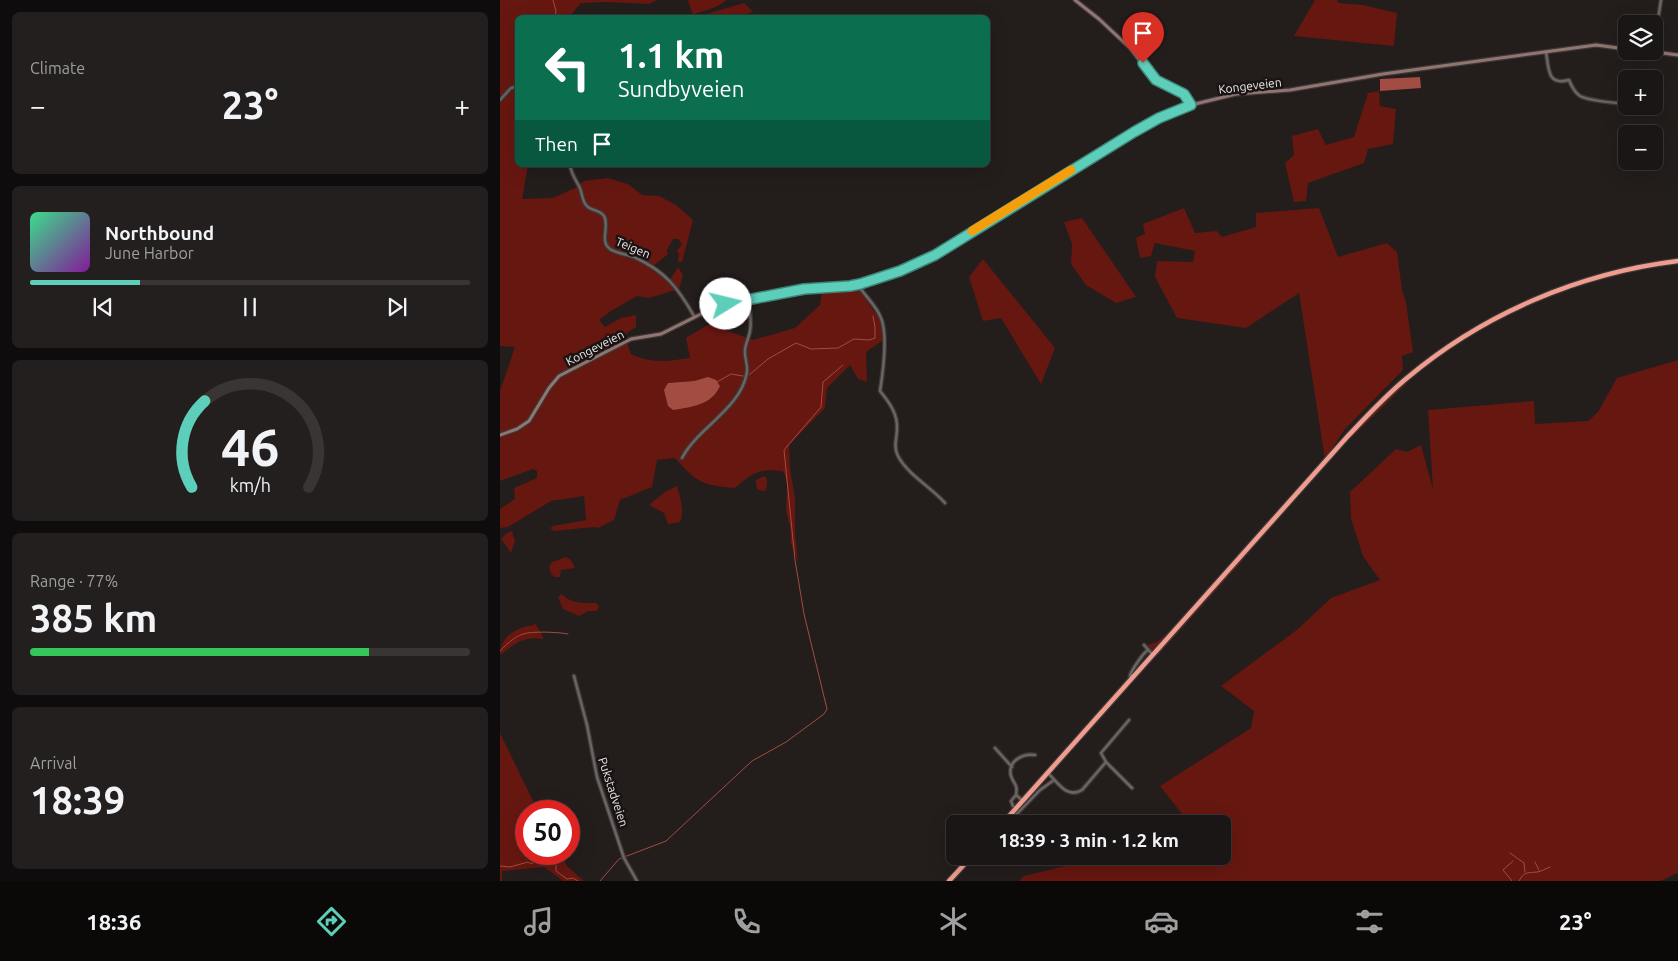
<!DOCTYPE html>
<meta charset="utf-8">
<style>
:root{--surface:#1a1615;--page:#231f1e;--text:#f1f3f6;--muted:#9f9fa0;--line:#383534;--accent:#5dceb9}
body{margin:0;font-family:Ubuntu,sans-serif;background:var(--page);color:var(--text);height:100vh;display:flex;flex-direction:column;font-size:19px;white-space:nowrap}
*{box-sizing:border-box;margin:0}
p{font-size:16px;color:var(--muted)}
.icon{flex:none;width:28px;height:28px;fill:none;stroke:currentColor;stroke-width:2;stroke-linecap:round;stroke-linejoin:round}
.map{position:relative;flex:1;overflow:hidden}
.panel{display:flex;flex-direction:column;gap:12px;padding:12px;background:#0e0c0c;width:500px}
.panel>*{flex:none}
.top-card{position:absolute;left:15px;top:15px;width:475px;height:152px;border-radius:8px;box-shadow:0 5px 20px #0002,0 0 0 1px var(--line);background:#0b6e4f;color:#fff;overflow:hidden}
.fabs{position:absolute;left:1118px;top:15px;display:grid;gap:10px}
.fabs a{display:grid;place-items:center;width:45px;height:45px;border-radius:8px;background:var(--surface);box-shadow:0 5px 20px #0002,0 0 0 1px var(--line);font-size:25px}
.speed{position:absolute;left:15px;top:800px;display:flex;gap:10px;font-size:25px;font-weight:700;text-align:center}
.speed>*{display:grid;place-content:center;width:65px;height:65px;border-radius:50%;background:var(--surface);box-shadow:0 5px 20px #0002,0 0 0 1px var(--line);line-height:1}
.speed .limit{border:8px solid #d22;background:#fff;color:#111}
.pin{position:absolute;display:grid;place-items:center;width:42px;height:42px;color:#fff;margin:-51px -21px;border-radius:50% 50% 50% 0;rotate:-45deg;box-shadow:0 0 5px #0007}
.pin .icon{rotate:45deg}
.me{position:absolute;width:55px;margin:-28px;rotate:81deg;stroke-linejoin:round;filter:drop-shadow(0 0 4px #0008)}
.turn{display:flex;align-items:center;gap:18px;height:105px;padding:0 20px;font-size:22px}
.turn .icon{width:65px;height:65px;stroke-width:2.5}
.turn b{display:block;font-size:35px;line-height:42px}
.then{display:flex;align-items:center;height:48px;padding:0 20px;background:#0003;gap:10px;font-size:19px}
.big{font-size:38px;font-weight:600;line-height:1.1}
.panel .widget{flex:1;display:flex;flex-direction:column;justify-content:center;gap:8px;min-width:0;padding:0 18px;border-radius:8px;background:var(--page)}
.panel .dial{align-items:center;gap:0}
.dial svg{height:130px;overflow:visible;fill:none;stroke:var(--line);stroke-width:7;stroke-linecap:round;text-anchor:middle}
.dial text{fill:var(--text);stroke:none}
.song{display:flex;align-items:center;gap:15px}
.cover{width:60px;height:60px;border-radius:8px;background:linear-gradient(135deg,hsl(150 70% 55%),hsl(290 70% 35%))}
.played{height:5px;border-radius:2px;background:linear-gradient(90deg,var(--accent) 25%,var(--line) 25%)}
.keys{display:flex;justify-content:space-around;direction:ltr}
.heat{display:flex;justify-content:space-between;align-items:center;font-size:28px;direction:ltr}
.charge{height:8px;border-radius:4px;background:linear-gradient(90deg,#34c759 77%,var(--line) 0)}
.trip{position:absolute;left:446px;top:815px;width:285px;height:50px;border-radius:8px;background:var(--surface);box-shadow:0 5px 20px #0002,0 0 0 1px var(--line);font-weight:600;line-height:50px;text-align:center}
.tab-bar{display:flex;height:80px;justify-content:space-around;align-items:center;background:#0a0908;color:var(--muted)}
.tab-bar .icon{width:35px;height:35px}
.tab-bar .on{color:var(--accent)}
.tab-bar b{font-size:22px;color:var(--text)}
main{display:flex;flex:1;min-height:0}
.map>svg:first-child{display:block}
.green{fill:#661710;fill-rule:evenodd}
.water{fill:#a34c41}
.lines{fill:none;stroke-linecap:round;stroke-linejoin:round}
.stream{stroke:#a34c41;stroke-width:1}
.street-casing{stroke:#3d3838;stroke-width:5}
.secondary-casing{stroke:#3d3838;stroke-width:5.5}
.highway-casing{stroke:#3d3838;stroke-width:7}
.street{stroke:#6a6462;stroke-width:2.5}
.secondary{stroke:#927570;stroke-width:3}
.highway{stroke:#f09c8f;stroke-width:4.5}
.route-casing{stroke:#3c8678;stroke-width:12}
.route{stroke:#5dceb9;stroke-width:9}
.slow{stroke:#f59e0b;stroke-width:9}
.labels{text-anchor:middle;stroke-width:5;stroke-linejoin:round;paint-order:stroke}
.street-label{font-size:12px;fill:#ece8e8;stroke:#191413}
</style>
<main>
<section class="panel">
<div class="widget"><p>Climate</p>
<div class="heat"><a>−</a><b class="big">23°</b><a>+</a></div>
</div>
<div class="widget">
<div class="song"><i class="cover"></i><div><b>Northbound</b><p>June Harbor</p></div></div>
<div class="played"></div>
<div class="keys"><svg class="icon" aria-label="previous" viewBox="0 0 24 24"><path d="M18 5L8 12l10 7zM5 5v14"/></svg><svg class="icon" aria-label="pause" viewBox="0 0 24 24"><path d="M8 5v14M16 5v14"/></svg><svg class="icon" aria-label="next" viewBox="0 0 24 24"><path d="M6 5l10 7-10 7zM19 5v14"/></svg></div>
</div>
<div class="widget dial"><svg viewBox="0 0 100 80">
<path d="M14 69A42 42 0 1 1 86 69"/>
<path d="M14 69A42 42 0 0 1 22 16" stroke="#5dceb9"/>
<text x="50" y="56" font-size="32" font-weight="700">46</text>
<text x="50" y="72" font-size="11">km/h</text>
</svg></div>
<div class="widget"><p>Range · 77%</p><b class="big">385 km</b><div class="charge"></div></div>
<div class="widget"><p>Arrival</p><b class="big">18:39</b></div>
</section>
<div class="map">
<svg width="1178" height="881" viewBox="0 0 1178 881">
<rect width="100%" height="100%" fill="#231d1c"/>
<g class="green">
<path d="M 0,0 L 157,0 L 149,4 L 106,2 L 81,3 L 69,17 L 18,18 L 18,165 L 28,165 L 22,199 L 53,198 L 77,187 L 84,181 L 108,178 L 128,184 L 142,195 L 159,196 L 176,205 L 193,220 L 182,262 L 178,262 L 179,254 L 177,251 L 182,244 L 178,239 L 173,239 L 167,250 L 168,254 L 151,268 L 170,280 L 178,267 L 183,275 L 179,289 L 149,298 L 137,296 L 111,311 L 99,320 L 105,327 L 121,318 L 136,315 L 136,327 L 124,335 L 131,354 C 151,364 169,361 190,358 L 186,338 L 209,324 L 253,340 L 295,328 L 320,305 L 322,289 L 360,291 L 381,321 L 383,340 L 366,352 L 367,382 L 358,379 L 350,365 L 327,388 L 325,408 L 289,445 L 290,468 L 295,499 L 295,534 L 298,563 L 291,543 L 290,526 L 286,511 L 287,484 L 285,475 L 282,471 C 259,468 252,473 235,488 C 202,485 197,483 175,458 L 157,460 L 152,487 L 120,500 L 114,520 L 98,528 L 94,527 L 54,531 L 50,528 L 53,526 L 86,520 L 84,496 L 51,501 L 8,527 L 0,528 L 0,509 L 15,499 L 14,488 L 37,478 L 37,471 L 33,469 L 0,481 L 0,391 L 15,347 L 0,346 ZM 208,377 L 173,410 L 168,383 L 194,381 Z"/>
<path d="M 188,0 L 226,0 C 219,8 203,10 193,15 Z"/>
<polygon points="815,0 837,0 839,3 863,5 897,13 894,46 794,36"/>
<polygon points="244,3 253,12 237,17 196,17"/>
<polygon points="879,91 880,106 896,109 893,144 868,149 864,163 808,183 806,201 794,202 785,163 794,155 792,136 818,129 826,145 854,137 868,93"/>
<polygon points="684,208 695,233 717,231 722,237 756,227 756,213 819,208 838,257 887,243 897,252 902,290 906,302 913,352 902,356 903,370 845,429 825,459 799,293 746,328 677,318 655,277 657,261 693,262 695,251 655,243 651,256 640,258 636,238 645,234 643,224"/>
<polygon points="582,218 636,297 616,303 586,285 571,264 572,244 564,222"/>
<polygon points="483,259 555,348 541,384 501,318 483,321 469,277"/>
<polygon points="1178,360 1178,873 1160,881 519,881 524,876 590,860 595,856 722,856 722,824 690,824 660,786 751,728 754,711 721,686 798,629 831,598 880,580 863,556 851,519 850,492 896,449 907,452 921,445 933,489 928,410 1034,401 1035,424 1088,421 1098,412 1117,378"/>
<polygon points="906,382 907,383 850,439 871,415"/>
<path d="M 264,476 L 266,477 C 268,482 267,487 265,491 L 258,490 L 256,485 L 256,480 Z"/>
<path d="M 177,486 C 180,498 185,510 180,522 L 168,524 L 164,513 L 149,505 L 165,492 Z"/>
<polygon points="12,531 15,541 11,553 1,539 7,533"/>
<polygon points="66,557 71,560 75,568 61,570 60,577 55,577 51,574 49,566 52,562"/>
<polygon points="735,558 655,648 651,650 648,647 648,645 657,642 671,630"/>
<polygon points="742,559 743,560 658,655 658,653"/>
<path d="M 62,594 C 71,604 83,603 96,603 L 99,606 L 97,611 L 88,611 L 79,616 L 63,609 L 58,597 Z"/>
<path d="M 35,623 L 44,639 C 23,636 16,643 0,655 C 0,636 17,627 34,625 Z"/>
<polygon points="0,733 38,811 26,811 26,854 61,854 67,866 84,881 63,881 44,867 2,871 2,881 0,881"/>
</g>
<g class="water">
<polygon points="920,77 921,88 880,91 880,79"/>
<path d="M 208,377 L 216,380 L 220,386 C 212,405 191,407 173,410 L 168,406 L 164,390 L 168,383 L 194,381 Z"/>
</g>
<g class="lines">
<g class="stream">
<polyline points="53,0 56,11 55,18"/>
<polyline points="249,375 268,359 296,343 311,349 338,348 354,339 369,340 375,338 375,327 373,316"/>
<polyline points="217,382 231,374 243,376"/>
<path d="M 0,651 C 7,644 14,637 23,634 C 32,631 58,632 68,634"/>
<polyline points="1010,853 1024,863 1025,872"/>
<polyline points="1035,862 1039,870"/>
<polyline points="0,866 10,867 28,862 32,864 34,858 48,856 56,864 56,871 67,879 73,878 78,881"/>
<polyline points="100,881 119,859 166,841 252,761 286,742 324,714 327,709 304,614 295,560 284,450 321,407 323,382 343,365"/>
<polyline points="1012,881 1003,870 1013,861"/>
<path d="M 1019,881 C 1024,871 1028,873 1037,872 C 1041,872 1046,868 1050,867"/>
</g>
<g class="street-casing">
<g id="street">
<polyline points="1154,46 1161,0"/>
<path d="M 1046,52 C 1049,69 1047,86 1069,80 C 1071,85 1074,92 1080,96 C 1087,100 1117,104 1126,103"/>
<polyline points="0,100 11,88 18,86"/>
<path d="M 70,165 C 71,173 75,179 79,186 C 83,193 81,202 88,207 C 93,211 100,210 104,216 C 110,226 99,241 110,249 C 117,254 128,254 136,258 C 166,272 178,288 194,316"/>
<path d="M 360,284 L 361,289 C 367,298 377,307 381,318 C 388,335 383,372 380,391 C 389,402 398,414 397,429 C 397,438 393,447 398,456 C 408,475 431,487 445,503"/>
<path d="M 182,458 C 198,427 241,409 247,372 C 248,365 244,357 245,349 C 246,343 249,337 250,331 C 252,320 250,310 248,300"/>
<polyline points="644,645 653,655"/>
<polyline points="74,676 87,725 97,777 124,858 137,881"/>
<path d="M 632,678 L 630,676 C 631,671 643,653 648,650"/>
<polyline points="629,720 601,753 606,762 632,788"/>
<polyline points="495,748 512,767"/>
<path d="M 548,773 C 558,783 567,799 582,790 L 606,762"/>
<path d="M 523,801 L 516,795 C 518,784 514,785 511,776 C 507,761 523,753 535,755"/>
<polyline points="513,806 511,801 516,795"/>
<polyline points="507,824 540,790 554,780"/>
</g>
</g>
<g class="secondary-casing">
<g id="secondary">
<polyline points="575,0 599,19 630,48 656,81 684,93 691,105"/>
<polyline points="1147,51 1178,55"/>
<polyline points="0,435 17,429 29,421 49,388 59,376 131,339 161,334 217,306 304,289 360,284 400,271 435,255 643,126 691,105 736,94 790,90 883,74 1096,45 1126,49"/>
</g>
</g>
<g class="highway-casing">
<g id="highway">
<path d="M 502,824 L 847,437 C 866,417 885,396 907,378 C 983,314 1079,273 1178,261"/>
<polyline points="449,881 472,856"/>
</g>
</g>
<use href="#street" class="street"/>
<use href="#secondary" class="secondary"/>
<use href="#highway" class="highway"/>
</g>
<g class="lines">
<g class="route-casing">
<polyline id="route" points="226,304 304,289 350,286 360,284 400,271 435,255 634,132 659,118 691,105 684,94 656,80 643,63"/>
</g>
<use href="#route" class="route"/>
<polyline class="slow" points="472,231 571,170"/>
</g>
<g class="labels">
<g class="street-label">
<text transform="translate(750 86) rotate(-7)" y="4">Kongeveien</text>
<text transform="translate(133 248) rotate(23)" y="4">Teigen</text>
<text transform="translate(95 348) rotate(-27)" y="4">Kongeveien</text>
<text transform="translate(113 792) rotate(72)" y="4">Pukstadveien</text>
</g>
</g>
</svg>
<div class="fabs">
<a><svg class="icon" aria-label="layers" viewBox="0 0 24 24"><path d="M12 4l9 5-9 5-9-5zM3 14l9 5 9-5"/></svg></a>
<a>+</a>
<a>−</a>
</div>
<div class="speed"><div class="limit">50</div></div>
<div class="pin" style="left:643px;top:63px;background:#d93025"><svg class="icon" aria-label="arrive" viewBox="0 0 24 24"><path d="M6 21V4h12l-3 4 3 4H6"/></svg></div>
<svg class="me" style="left:226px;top:304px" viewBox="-20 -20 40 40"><circle r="19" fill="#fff"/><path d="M0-13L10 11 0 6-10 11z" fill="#5dceb9"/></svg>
<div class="trip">18:39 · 3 min · 1.2 km</div>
<div class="top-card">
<div class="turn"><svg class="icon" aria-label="left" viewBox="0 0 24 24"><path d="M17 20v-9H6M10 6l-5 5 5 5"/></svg><div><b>1.1 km</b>Sundbyveien</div></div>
<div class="then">Then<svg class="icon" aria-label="arrive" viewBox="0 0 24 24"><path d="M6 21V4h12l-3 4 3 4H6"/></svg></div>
</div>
</div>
</main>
<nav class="tab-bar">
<b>18:36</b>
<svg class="icon on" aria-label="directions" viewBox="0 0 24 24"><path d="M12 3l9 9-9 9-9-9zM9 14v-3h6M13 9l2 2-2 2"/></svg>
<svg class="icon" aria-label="music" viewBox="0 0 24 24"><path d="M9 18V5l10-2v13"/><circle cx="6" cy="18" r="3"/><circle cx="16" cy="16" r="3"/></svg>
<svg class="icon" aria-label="phone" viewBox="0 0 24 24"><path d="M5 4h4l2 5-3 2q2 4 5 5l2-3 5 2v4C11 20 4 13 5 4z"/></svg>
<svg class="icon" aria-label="climate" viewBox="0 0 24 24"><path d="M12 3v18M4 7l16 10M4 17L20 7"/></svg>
<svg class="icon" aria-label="car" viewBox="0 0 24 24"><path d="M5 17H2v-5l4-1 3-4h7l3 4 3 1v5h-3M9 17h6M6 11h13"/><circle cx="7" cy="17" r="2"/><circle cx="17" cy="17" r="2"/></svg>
<svg class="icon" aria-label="filters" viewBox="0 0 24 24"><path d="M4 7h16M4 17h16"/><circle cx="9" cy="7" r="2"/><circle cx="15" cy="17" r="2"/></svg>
<b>23°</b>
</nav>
